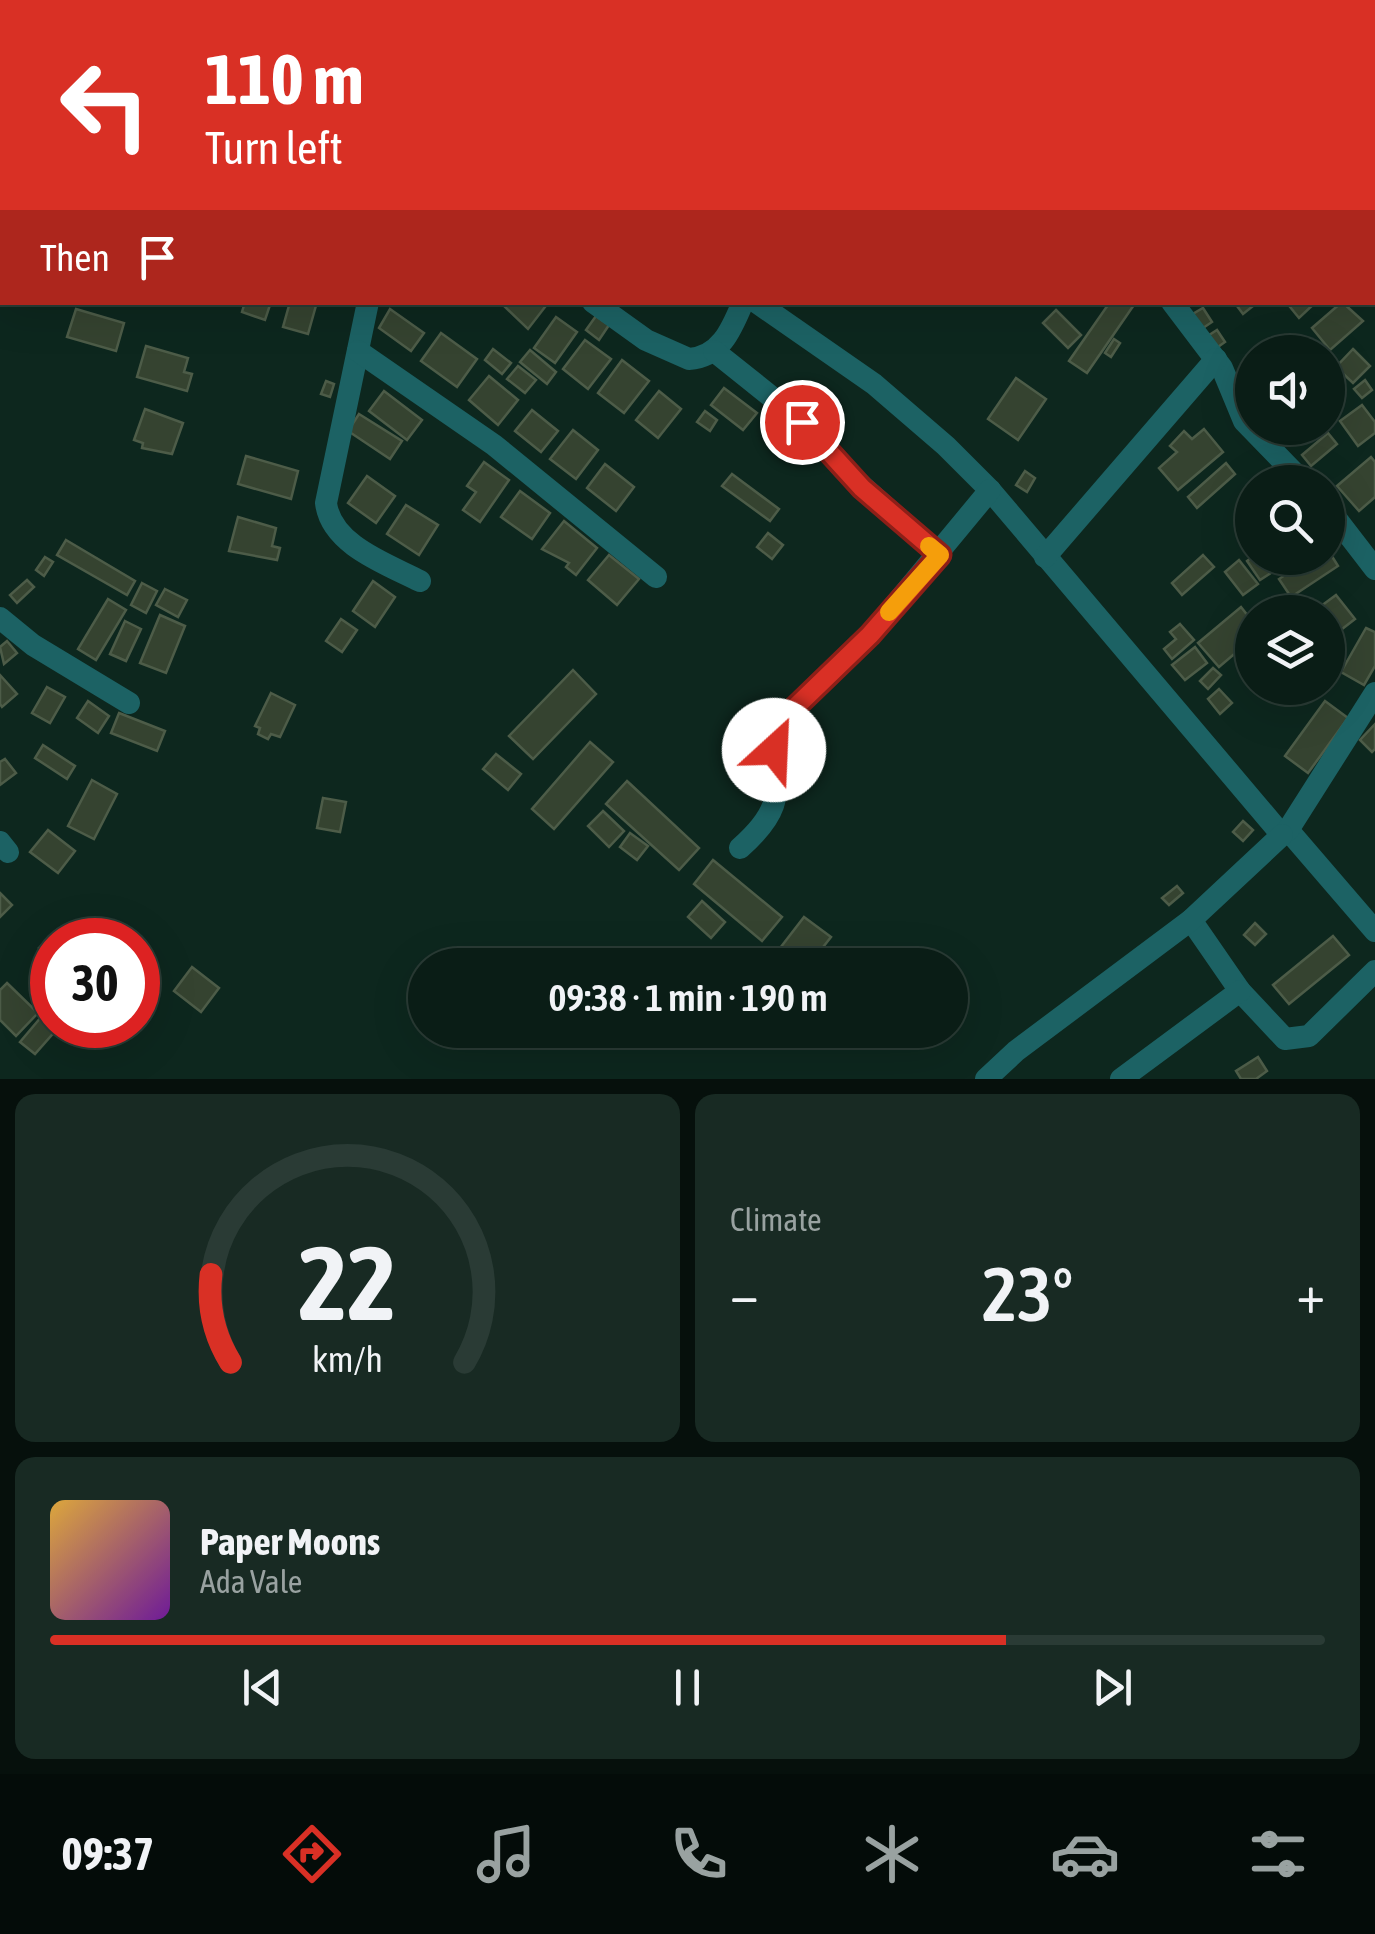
<!DOCTYPE html>
<meta charset="utf-8">
<style>
:root{--surface:#0a1d16;--page:#182a23;--text:#f1f3f6;--muted:#99a2a1;--line:#2a3b35;--accent:#d93025}
body{margin:0;font-family:"Asap Condensed",sans-serif;background:var(--page);color:var(--text);height:100vh;display:flex;flex-direction:column;font-size:38px;white-space:nowrap}
*{box-sizing:border-box;margin:0}
p{font-size:32px;color:var(--muted)}
.icon{flex:none;width:55px;height:55px;fill:none;stroke:currentColor;stroke-width:2;stroke-linecap:round;stroke-linejoin:round}
.map{position:relative;height:1079px;overflow:hidden}
.drawer{display:flex;flex-direction:column;gap:15px;padding:15px;background:#06100c;flex:1}
.drawer>*{flex:none}
.hud{position:absolute;left:0px;top:0px;width:1375px;height:305px;box-shadow:0 10px 40px #0002,0 0 0 2px var(--line);background:#d93025;color:#fff;overflow:hidden}
.controls{position:absolute;left:1235px;top:335px;display:grid;gap:20px}
.controls a{display:grid;place-items:center;width:110px;height:110px;border-radius:50%;background:var(--surface);box-shadow:0 10px 40px #0002,0 0 0 2px var(--line);font-size:50px}
.speed{position:absolute;left:30px;top:918px;display:flex;gap:20px;font-size:50px;font-weight:700;text-align:center}
.speed>*{display:grid;place-content:center;width:130px;height:130px;border-radius:50%;background:var(--surface);box-shadow:0 10px 40px #0002,0 0 0 2px var(--line);line-height:1}
.speed .limit{border:15px solid #d22;background:#fff;color:#111}
.pin{position:absolute;display:grid;place-items:center;width:85px;height:85px;color:#fff;margin:-42px;border:5px solid #fff;border-radius:50%;box-shadow:0 2px 10px #0007}
.me{position:absolute;width:110px;margin:-55px;rotate:25deg;stroke-linejoin:round;filter:drop-shadow(0 0 8px #0008)}
.turn{display:flex;align-items:center;gap:35px;height:210px;padding:0 40px;font-size:45px}
.turn .icon{width:130px;height:130px;stroke-width:2.5}
.turn b{display:block;font-size:70px;line-height:85px}
.then{display:flex;align-items:center;height:95px;padding:0 40px;background:#0003;gap:20px;font-size:38px}
.big{font-size:75px;font-weight:600;line-height:1.1}
.drawer .widget{flex:1;display:flex;flex-direction:column;justify-content:center;gap:15px;min-width:0;padding:0 35px;border-radius:20px;background:var(--page)}
.drawer .dial{align-items:center;gap:0}
.dial svg{height:260px;overflow:visible;fill:none;stroke:var(--line);stroke-width:7;stroke-linecap:round;text-anchor:middle}
.dial text{fill:var(--text);stroke:none}
.song{display:flex;align-items:center;gap:30px}
.cover{width:120px;height:120px;border-radius:15px;background:linear-gradient(135deg,hsl(40 70% 55%),hsl(280 70% 35%))}
.played{height:10px;border-radius:5px;background:linear-gradient(90deg,var(--accent) 75%,var(--line) 75%)}
.keys{display:flex;justify-content:space-around;direction:ltr}
.heat{display:flex;justify-content:space-between;align-items:center;font-size:55px;direction:ltr}
.drawer .tiles{flex:1;display:grid;gap:15px;grid-template-columns:1fr 1fr}
.widget:last-child{grid-column:span 2}
.trip{position:absolute;left:408px;top:948px;width:560px;height:100px;border-radius:50px;background:var(--surface);box-shadow:0 10px 40px #0002,0 0 0 2px var(--line);font-weight:600;line-height:100px;text-align:center}
.dock{display:flex;height:160px;justify-content:space-around;align-items:center;background:#040c09;color:var(--muted)}
.dock .icon{width:70px;height:70px}
.dock .active{color:var(--accent)}
.dock b{font-size:45px;color:var(--text)}
.map>svg:first-child{display:block}
.building{fill:#354330;stroke:#4d5c48;stroke-width:2.5}
.lines{fill:none;stroke-linecap:round;stroke-linejoin:round}
.minor{stroke:#1c6264;stroke-width:22}
.route-casing{stroke:#8d1f18;stroke-width:25}
.route{stroke:#d93025;stroke-width:18}
.slow{stroke:#f59e0b;stroke-width:18}
</style>
<div class="map">
<svg width="1375" height="1079" viewBox="0 0 1375 1079">
<rect width="100%" height="100%" fill="#0d271e"/>
<g class="building">
<polygon points="0,127 2,128 2,204 0,203"/>
<polygon points="245,302 271,302 265,320 242,312"/>
<polygon points="290,302 317,302 308,334 283,327"/>
<polygon points="500,302 539,302 545,307 528,329"/>
<polygon points="1110,302 1136,302 1087,373 1069,361"/>
<polygon points="1234,302 1258,302 1243,314"/>
<polygon points="1286,302 1316,302 1299,318"/>
<polygon points="1342,302 1363,321 1330,350 1312,328"/>
<polygon points="1203,308 1212,322 1200,330 1191,315"/>
<polygon points="76,309 124,323 116,351 67,337"/>
<polygon points="390,309 424,333 411,351 379,328"/>
<polygon points="1056,310 1081,335 1068,348 1043,323"/>
<polygon points="596,316 609,325 599,340 586,330"/>
<polygon points="556,317 577,332 555,363 534,348"/>
<polygon points="1217,330 1225,342 1215,349 1206,337"/>
<polygon points="441,333 477,359 457,387 421,361"/>
<polygon points="1114,339 1120,343 1111,357 1105,353"/>
<polygon points="585,340 611,359 588,389 563,369"/>
<polygon points="146,346 188,358 184,372 192,374 187,391 137,377"/>
<polygon points="493,349 511,363 502,374 485,360"/>
<polygon points="1353,349 1370,366 1353,383 1336,367"/>
<polygon points="530,350 556,372 547,384 520,362"/>
<polygon points="622,360 649,381 624,413 598,393"/>
<polygon points="518,366 536,380 525,393 507,379"/>
<polygon points="489,376 518,400 498,425 469,400"/>
<polygon points="1016,378 1046,399 1018,440 988,419"/>
<polygon points="1365,380 1372,390 1362,398 1354,389"/>
<polygon points="326,381 334,384 330,397 321,394"/>
<polygon points="1328,387 1340,401 1328,412"/>
<polygon points="724,388 757,413 743,430 711,405"/>
<polygon points="384,391 422,420 407,440 369,411"/>
<polygon points="659,391 681,409 658,438 636,420"/>
<polygon points="1362,405 1375,422 1375,433 1358,446 1340,421"/>
<polygon points="145,409 183,423 172,454 142,448 143,443 134,440"/>
<polygon points="532,410 558,431 541,452 515,431"/>
<polygon points="705,411 717,420 710,431 697,422"/>
<polygon points="359,414 402,441 390,459 348,431"/>
<polygon points="1290,428 1311,428 1299,438"/>
<polygon points="1204,429 1223,452 1178,490 1159,468 1177,452 1170,446 1184,431 1192,439"/>
<polygon points="573,430 598,450 576,479 550,459"/>
<polygon points="1328,433 1337,444 1311,466 1302,455"/>
<polygon points="246,456 298,471 291,499 238,484"/>
<polygon points="1371,457 1375,462 1375,497 1359,511 1337,486"/>
<polygon points="484,462 509,480 480,522 463,510 476,492 467,486"/>
<polygon points="1226,463 1235,474 1197,508 1188,497"/>
<polygon points="605,464 634,487 616,511 587,488"/>
<polygon points="1025,471 1035,478 1027,492 1016,485"/>
<polygon points="732,474 779,509 770,521 722,486"/>
<polygon points="367,476 395,496 376,523 348,503"/>
<polygon points="520,491 550,513 532,539 501,517"/>
<polygon points="406,505 438,525 419,555 387,534"/>
<polygon points="238,517 276,528 272,546 280,548 277,560 229,551"/>
<polygon points="564,521 597,548 576,575 566,567 569,563 542,549"/>
<polygon points="768,533 783,545 772,559 757,547"/>
<polygon points="66,540 135,581 127,595 57,555"/>
<polygon points="1328,550 1338,566 1291,597 1279,579 1311,558 1328,558"/>
<polygon points="609,555 639,579 617,605 588,580"/>
<polygon points="1203,555 1214,567 1182,595 1172,583"/>
<polygon points="45,557 53,562 44,576 36,570"/>
<polygon points="1252,557 1252,558 1294,558 1260,580 1247,561"/>
<polygon points="1239,560 1258,584 1243,595 1225,572"/>
<polygon points="27,580 34,587 17,603 10,595"/>
<polygon points="373,581 395,597 375,627 353,611"/>
<polygon points="142,583 157,591 146,613 131,605"/>
<polygon points="165,589 187,600 178,617 156,605"/>
<polygon points="1336,595 1355,619 1328,640 1328,612 1313,612"/>
<polygon points="108,599 126,610 96,660 78,649"/>
<polygon points="1273,601 1279,611 1264,612 1261,608"/>
<polygon points="1241,607 1252,621 1252,639 1219,667 1198,643"/>
<polygon points="160,615 185,626 166,673 140,663"/>
<polygon points="341,619 357,630 342,652 326,641"/>
<polygon points="125,621 141,629 126,661 110,654"/>
<polygon points="1180,624 1194,640 1172,659 1164,649 1176,639 1170,632"/>
<polygon points="1366,628 1375,632 1375,666 1364,685 1341,672"/>
<polygon points="7,641 17,653 4,664 0,647"/>
<polygon points="1195,647 1207,663 1185,680 1172,665"/>
<polygon points="1213,668 1221,675 1208,689 1200,681"/>
<polygon points="573,670 596,694 533,759 509,736"/>
<polygon points="0,675 17,694 2,707 0,704"/>
<polygon points="47,687 65,697 50,723 32,713"/>
<polygon points="1219,689 1232,703 1220,714 1208,699"/>
<polygon points="271,693 295,705 280,737 271,734 268,739 258,734 260,728 255,726"/>
<polygon points="88,701 109,716 98,733 77,718"/>
<polygon points="1325,701 1348,718 1308,773 1285,756"/>
<polygon points="119,713 165,731 157,751 111,733"/>
<polygon points="1375,724 1375,749 1372,752 1360,740"/>
<polygon points="590,742 613,762 554,829 532,809"/>
<polygon points="43,745 75,766 67,779 35,758"/>
<polygon points="496,754 521,774 508,790 483,769"/>
<polygon points="5,759 16,773 0,785 0,762"/>
<polygon points="92,780 117,794 94,839 68,826"/>
<polygon points="627,781 699,848 679,870 606,804"/>
<polygon points="323,798 346,802 340,832 317,828"/>
<polygon points="603,811 624,831 609,847 588,826"/>
<polygon points="1243,821 1253,830 1243,841 1233,832"/>
<polygon points="48,830 75,851 58,873 30,852"/>
<polygon points="630,833 648,846 637,860 620,847"/>
<polygon points="713,860 782,917 762,941 694,884"/>
<polygon points="1177,886 1183,893 1169,905 1162,898"/>
<polygon points="0,893 12,905 0,917"/>
<polygon points="702,901 725,922 711,938 688,917"/>
<polygon points="804,917 831,937 809,965 767,965"/>
<polygon points="1255,923 1266,934 1255,945 1244,935"/>
<polygon points="57,930 67,940 52,940 52,962 39,948"/>
<polygon points="1333,936 1349,955 1289,1004 1273,985"/>
<polygon points="192,967 219,988 201,1012 174,991"/>
<polygon points="7,983 38,1013 16,1036 0,1020 0,990"/>
<polygon points="42,1016 57,1029 35,1054 20,1042"/>
<polygon points="1258,1057 1267,1071 1256,1079 1241,1079 1236,1071"/>
</g>
<g class="lines">
<g class="minor">
<polyline points="283,0 283,2"/>
<polyline points="823,0 826,2"/>
<polyline points="973,0 973,2"/>
<polyline points="1179,0 1180,2"/>
<polyline points="633,2 635,0"/>
<polyline points="1239,2 1242,0"/>
<polyline points="0,54 2,54"/>
<polyline points="1372,152 1375,150"/>
<polyline points="1372,278 1375,280"/>
<path d="M 368,302 L 326,503 C 331,545 387,564 420,581"/>
<path d="M 593,302 L 646,340 L 689,359 C 721,357 732,328 743,302"/>
<polyline points="756,302 874,384 946,446 990,490 1282,835 1288,830 1375,931"/>
<polyline points="1172,302 1222,368 1244,421 1303,482"/>
<polyline points="358,351 494,445 656,577"/>
<polyline points="714,351 813,430 843,469 940,555"/>
<polyline points="1328,508 1375,569"/>
<polyline points="1045,557 1216,359"/>
<polyline points="0,618 33,645 129,703"/>
<polyline points="1288,830 1375,693"/>
<polyline points="0,842 8,852"/>
<path d="M 740,848 C 804,791 758,779 779,723 L 870,635 L 990,490"/>
<polyline points="1191,920 1240,991 1285,1039 1309,1036 1375,971"/>
<polyline points="986,1079 1016,1051 1191,920 1282,835"/>
<polyline points="1121,1079 1240,991"/>
</g>
</g>
<g class="lines">
<g class="route-casing">
<polyline id="route" points="774,750 779,723 870,635 940,555 862,488 802,422"/>
</g>
<use href="#route" class="route"/>
<polyline class="slow" points="889,612 940,555 929,546"/>
</g>
</svg>
<div class="controls">
<a><svg class="icon" aria-label="sound" viewBox="0 0 24 24"><path d="M4 9h4l5-4v14l-5-4H4zM17 9q2 3 0 6"/></svg></a>
<a><svg class="icon" aria-label="search" viewBox="0 0 24 24"><circle cx="10" cy="10" r="6"/><path d="M15 15l6 6"/></svg></a>
<a><svg class="icon" aria-label="layers" viewBox="0 0 24 24"><path d="M12 4l9 5-9 5-9-5zM3 14l9 5 9-5"/></svg></a>
</div>
<div class="speed"><div class="limit">30</div></div>
<div class="pin" style="left:802px;top:422px;background:#d93025"><svg class="icon" aria-label="arrive" viewBox="0 0 24 24"><path d="M6 21V4h12l-3 4 3 4H6"/></svg></div>
<svg class="me" style="left:774px;top:750px" viewBox="-20 -20 40 40"><circle r="19" fill="#fff"/><path d="M0-13L10 11 0 6-10 11z" fill="#d93025"/></svg>
<div class="trip">09:38 · 1 min · 190 m</div>
<div class="hud">
<div class="turn"><svg class="icon" aria-label="left" viewBox="0 0 24 24"><path d="M17 20v-9H6M10 6l-5 5 5 5"/></svg><div><b>110 m</b>Turn left</div></div>
<div class="then">Then<svg class="icon" aria-label="arrive" viewBox="0 0 24 24"><path d="M6 21V4h12l-3 4 3 4H6"/></svg></div>
</div>
</div>
<section class="drawer">
<div class="tiles">
<div class="widget dial"><svg viewBox="0 0 100 80">
<path d="M14 69A42 42 0 1 1 86 69"/>
<path d="M14 69A42 42 0 0 1 8 42" stroke="#d93025"/>
<text x="50" y="56" font-size="32" font-weight="700">22</text>
<text x="50" y="72" font-size="11">km/h</text>
</svg></div>
<div class="widget"><p>Climate</p>
<div class="heat"><a>−</a><b class="big">23°</b><a>+</a></div>
</div>
<div class="widget">
<div class="song"><i class="cover"></i><div><b>Paper Moons</b><p>Ada Vale</p></div></div>
<div class="played"></div>
<div class="keys"><svg class="icon" aria-label="previous" viewBox="0 0 24 24"><path d="M18 5L8 12l10 7zM5 5v14"/></svg><svg class="icon" aria-label="pause" viewBox="0 0 24 24"><path d="M8 5v14M16 5v14"/></svg><svg class="icon" aria-label="next" viewBox="0 0 24 24"><path d="M6 5l10 7-10 7zM19 5v14"/></svg></div>
</div>
</div>
</section>
<nav class="dock">
<b>09:37</b>
<svg class="icon active" aria-label="directions" viewBox="0 0 24 24"><path d="M12 3l9 9-9 9-9-9zM9 14v-3h6M13 9l2 2-2 2"/></svg>
<svg class="icon" aria-label="music" viewBox="0 0 24 24"><path d="M9 18V5l10-2v13"/><circle cx="6" cy="18" r="3"/><circle cx="16" cy="16" r="3"/></svg>
<svg class="icon" aria-label="phone" viewBox="0 0 24 24"><path d="M5 4h4l2 5-3 2q2 4 5 5l2-3 5 2v4C11 20 4 13 5 4z"/></svg>
<svg class="icon" aria-label="climate" viewBox="0 0 24 24"><path d="M12 3v18M4 7l16 10M4 17L20 7"/></svg>
<svg class="icon" aria-label="car" viewBox="0 0 24 24"><path d="M5 17H2v-5l4-1 3-4h7l3 4 3 1v5h-3M9 17h6M6 11h13"/><circle cx="7" cy="17" r="2"/><circle cx="17" cy="17" r="2"/></svg>
<svg class="icon" aria-label="filters" viewBox="0 0 24 24"><path d="M4 7h16M4 17h16"/><circle cx="9" cy="7" r="2"/><circle cx="15" cy="17" r="2"/></svg>
</nav>
